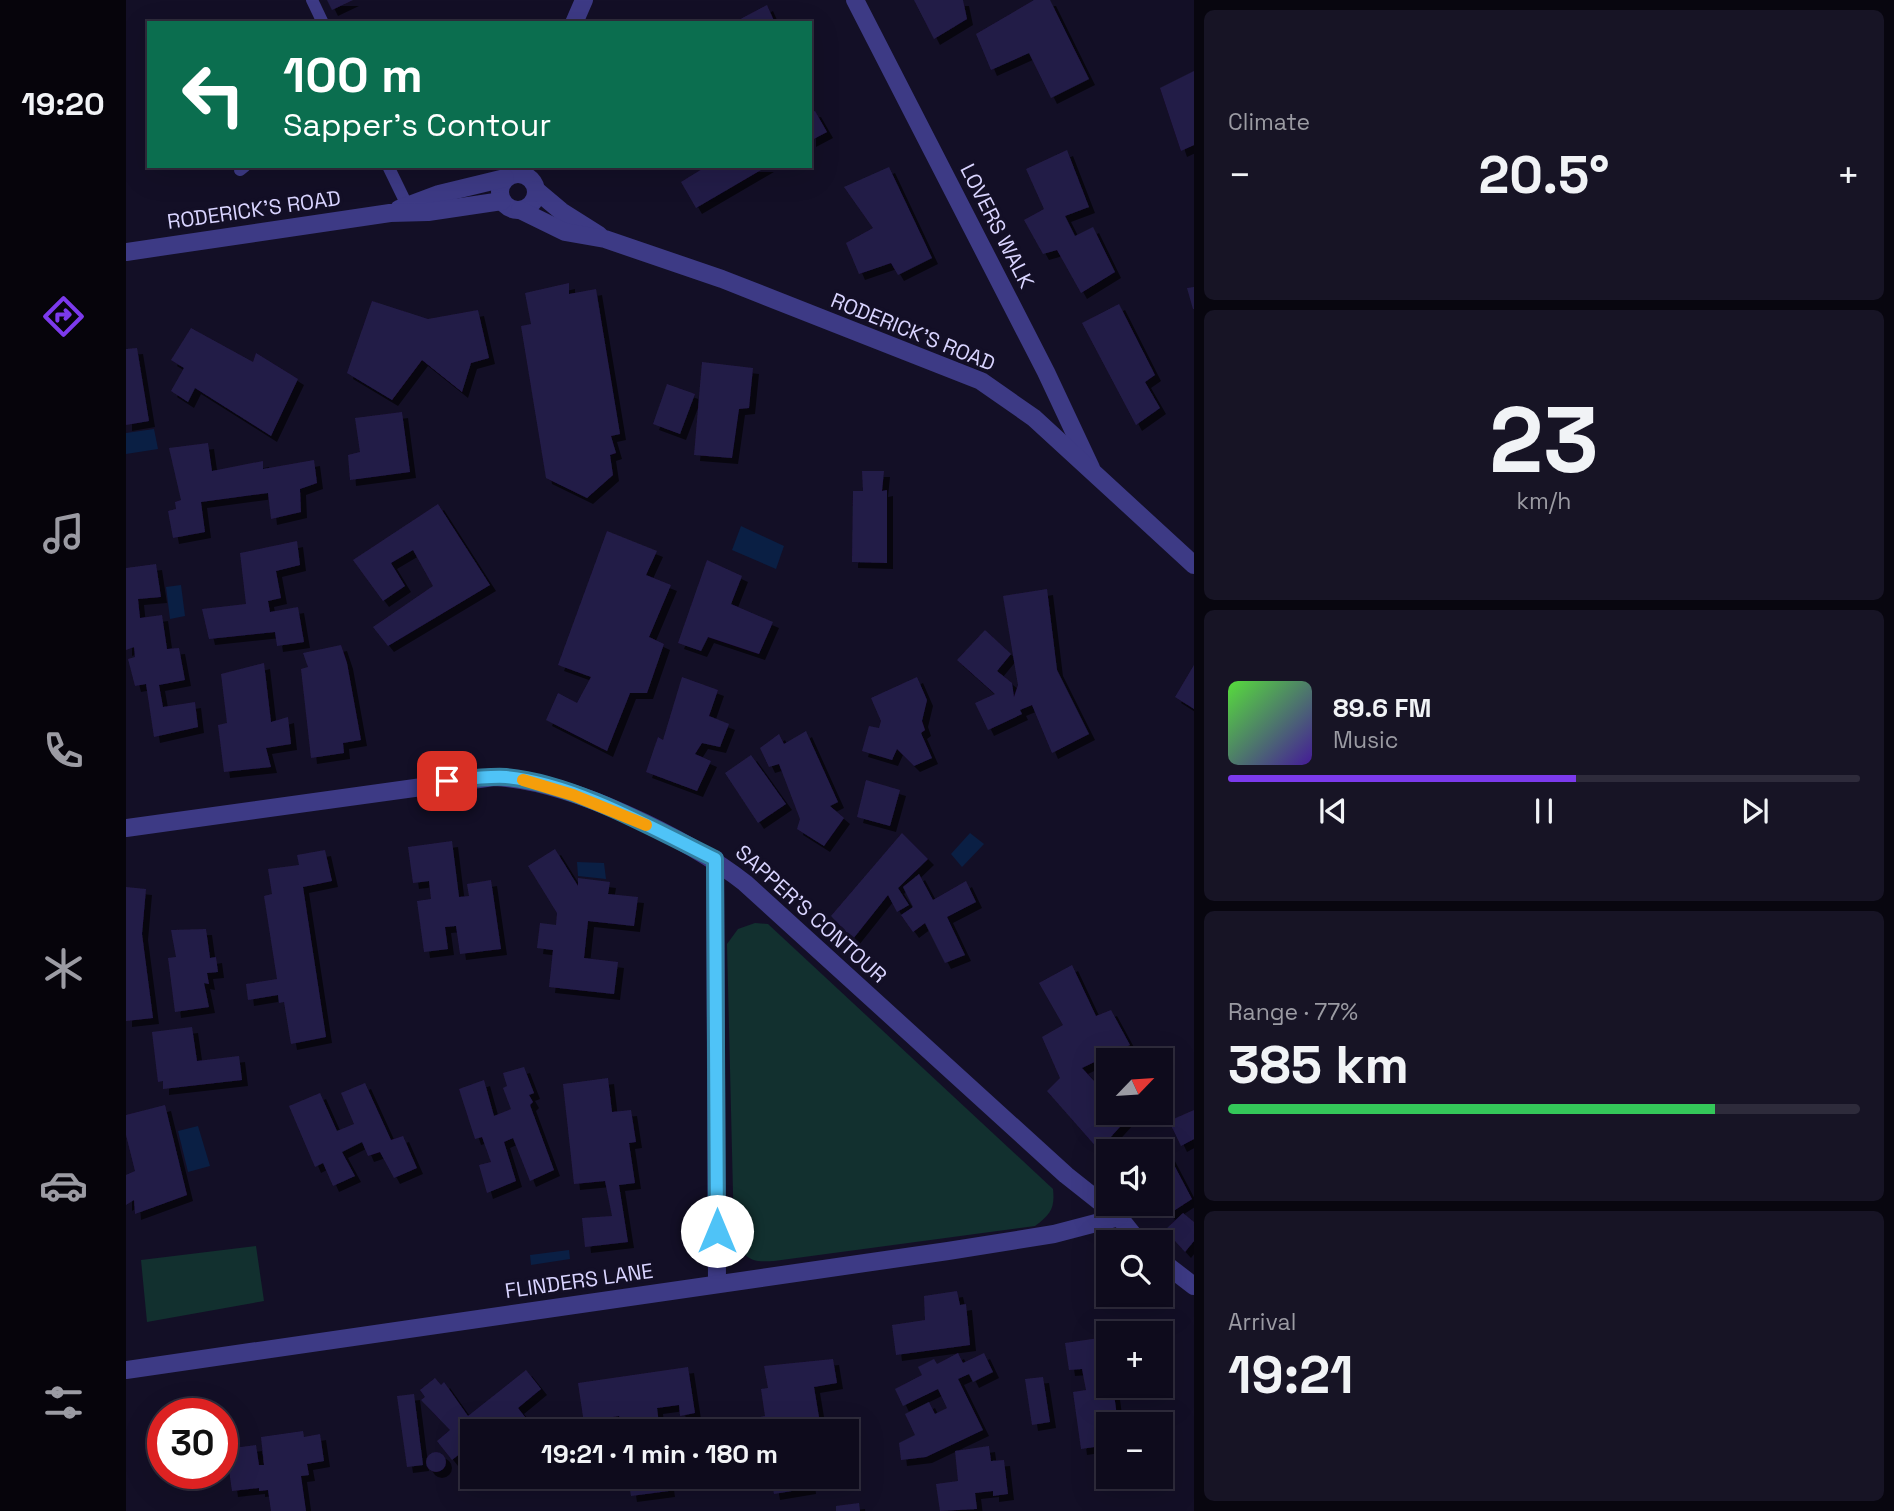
<!DOCTYPE html>
<meta charset="utf-8">
<style>
:root{--surface:#0e0b1c;--page:#171425;--text:#f1f3f6;--muted:#9b9ba3;--line:#2e2b3b;--accent:#7c3aed}
body{margin:0;font-family:"Space Grotesk",sans-serif;background:var(--page);color:var(--text);height:100vh;display:flex;flex-direction:column;font-size:26px;white-space:nowrap}
*{box-sizing:border-box;margin:0}
p{font-size:23px;color:var(--muted)}
.icon{flex:none;width:38px;height:38px;fill:none;stroke:currentColor;stroke-width:2;stroke-linecap:round;stroke-linejoin:round}
.map{position:relative;flex:1;overflow:hidden}
.panel{display:flex;flex-direction:column;gap:10px;padding:10px;background:#08060f;width:700px}
.panel>*{flex:none}
.guide{position:absolute;left:21px;top:21px;width:665px;height:147px;border-radius:0px;box-shadow:0 7px 28px #0002,0 0 0 2px var(--line);background:#0b6e4f;color:#fff;overflow:hidden}
.needle{width:46px;rotate:65deg}
.tools{position:absolute;left:970px;top:1048px;display:grid;gap:14px}
.tools a{display:grid;place-items:center;width:77px;height:77px;border-radius:0px;background:var(--surface);box-shadow:0 7px 28px #0002,0 0 0 2px var(--line);font-size:35px}
.speed{position:absolute;left:21px;top:1398px;display:flex;gap:14px;font-size:35px;font-weight:700;text-align:center}
.speed>*{display:grid;place-content:center;width:91px;height:91px;border-radius:50%;background:var(--surface);box-shadow:0 7px 28px #0002,0 0 0 2px var(--line);line-height:1}
.speed .limit{border:10px solid #d22;background:#fff;color:#111}
.pin{position:absolute;display:grid;place-items:center;width:60px;height:60px;color:#fff;margin:-30px;border-radius:14px;box-shadow:0 4px 10px #0006}
.me{position:absolute;width:77px;margin:-38px;rotate:0deg;stroke-linejoin:round;filter:drop-shadow(0 0 5px #0008)}
.turn{display:flex;align-items:center;gap:24px;height:147px;padding:0 21px;font-size:32px}
.turn .icon{width:91px;height:91px;stroke-width:2.5}
.turn b{display:block;font-size:49px;line-height:60px}
.big{font-size:52px;font-weight:800;line-height:1.1}
.panel .card{flex:1;display:flex;flex-direction:column;justify-content:center;gap:10px;min-width:0;padding:0 24px;border-radius:10px;background:var(--page)}
.panel .dial{align-items:center;gap:0}
.dial b{font-size:91px;line-height:1}
.song{display:flex;align-items:center;gap:21px}
.cover{width:84px;height:84px;border-radius:10px;background:linear-gradient(135deg,hsl(110 70% 55%),hsl(260 70% 35%))}
.played{height:7px;border-radius:4px;background:linear-gradient(90deg,var(--accent) 55%,var(--line) 55%)}
.keys{display:flex;justify-content:space-around;direction:ltr}
.heat{display:flex;justify-content:space-between;align-items:center;font-size:38px;direction:ltr}
.charge{height:10px;border-radius:5px;background:linear-gradient(90deg,#34c759 77%,var(--line) 0)}
.trip{position:absolute;left:334px;top:1419px;width:399px;height:70px;border-radius:0px;background:var(--surface);box-shadow:0 7px 28px #0002,0 0 0 2px var(--line);font-weight:800;line-height:70px;text-align:center}
main{display:flex;flex:1;min-height:0}
.dock{display:flex;flex-direction:column;width:126px;justify-content:space-around;align-items:center;background:#06040b;color:var(--muted)}
.dock .icon{width:49px;height:49px}
.dock .active{color:var(--accent)}
.dock b{font-size:32px;color:var(--text)}
.map>svg:first-child{display:block}
.green{fill:#12302f}
.water{fill:#0a1f44}
.building{fill:#241b47;filter:url(#shadow)}
.lines{fill:none;stroke-linecap:round;stroke-linejoin:round}
.lane{stroke:#3d3a85;stroke-width:12}
.street{stroke:#3d3a85;stroke-width:18}
.route-casing{stroke:#337fa1;stroke-width:18}
.route{stroke:#4fc3f7;stroke-width:12}
.slow{stroke:#f59e0b;stroke-width:12}
.labels{text-anchor:middle;stroke-width:7;stroke-linejoin:round;paint-order:stroke}
.street-label{font-size:21px;fill:#d9d4ff;stroke:#130f26}
</style>
<main>
<nav class="dock">
<b>19:20</b>
<svg class="icon active" aria-label="directions" viewBox="0 0 24 24"><path d="M12 3l9 9-9 9-9-9zM9 14v-3h6M13 9l2 2-2 2"/></svg>
<svg class="icon" aria-label="music" viewBox="0 0 24 24"><path d="M9 18V5l10-2v13"/><circle cx="6" cy="18" r="3"/><circle cx="16" cy="16" r="3"/></svg>
<svg class="icon" aria-label="phone" viewBox="0 0 24 24"><path d="M5 4h4l2 5-3 2q2 4 5 5l2-3 5 2v4C11 20 4 13 5 4z"/></svg>
<svg class="icon" aria-label="climate" viewBox="0 0 24 24"><path d="M12 3v18M4 7l16 10M4 17L20 7"/></svg>
<svg class="icon" aria-label="car" viewBox="0 0 24 24"><path d="M5 17H2v-5l4-1 3-4h7l3 4 3 1v5h-3M9 17h6M6 11h13"/><circle cx="7" cy="17" r="2"/><circle cx="17" cy="17" r="2"/></svg>
<svg class="icon" aria-label="filters" viewBox="0 0 24 24"><path d="M4 7h16M4 17h16"/><circle cx="9" cy="7" r="2"/><circle cx="15" cy="17" r="2"/></svg>
</nav>
<div class="map">
<svg width="1068" height="1511" viewBox="0 0 1068 1511">
<defs>
<filter id="shadow"><feDropShadow dx="6" dy="6" stdDeviation="0" flood-color="#0009"/></filter>
</defs>
<rect width="100%" height="100%" fill="#130f26"/>
<g class="green">
<path d="M 629,923 L 642,924 L 927,1189 C 929,1208 925,1214 909,1226 L 648,1261 C 621,1263 618,1257 608,1234 L 601,944 L 612,929 Z"/>
<polygon points="130,1246 138,1301 21,1322 15,1260"/>
</g>
<g class="water">
<polygon points="28,429 32,449 0,454 0,433"/>
<polygon points="615,526 658,546 650,569 606,550"/>
<polygon points="55,585 59,616 44,619 40,587"/>
<polygon points="844,833 858,844 836,867 825,854"/>
<polygon points="451,862 478,863 480,879 452,876"/>
<polygon points="72,1126 84,1166 62,1172 52,1131"/>
<polygon points="443,1250 444,1259 405,1265 404,1255"/>
</g>
<g class="building">
<polygon points="201,0 227,0 206,10"/>
<polygon points="788,0 837,0 841,19 808,39"/>
<polygon points="908,0 924,0 963,79 925,98 903,53 865,70 850,34"/>
<polygon points="641,5 649,23 607,23"/>
<polygon points="1068,71 1068,145 1055,151 1034,88"/>
<polygon points="689,111 701,132 684,141 684,112"/>
<polygon points="941,150 963,207 939,216 949,236 967,227 989,272 955,293 931,250 917,254 898,220 918,209 900,169"/>
<polygon points="581,166 642,166 570,208 555,182"/>
<polygon points="763,167 806,258 772,275 765,263 733,274 720,243 747,228 718,187"/>
<polygon points="443,283 443,294 470,289 494,434 485,436 490,453 484,455 487,475 461,498 420,478 395,326 405,324 399,293"/>
<polygon points="1068,287 1068,309 1067,309 1061,288"/>
<polygon points="246,301 302,319 352,310 363,358 345,363 336,392 296,360 266,400 221,373"/>
<polygon points="993,304 1029,375 1019,382 1034,408 1010,425 956,323"/>
<polygon points="65,328 127,362 130,353 172,379 145,436 69,388 62,402 45,391 58,368 45,360"/>
<polygon points="11,348 23,421 0,425 0,349"/>
<polygon points="576,362 627,368 623,408 613,409 606,458 568,455"/>
<polygon points="541,384 569,394 554,434 527,424"/>
<polygon points="276,412 284,472 224,480 222,455 234,452 229,418"/>
<polygon points="82,443 86,471 137,461 137,469 188,460 191,483 174,489 175,512 145,519 142,493 75,502 79,532 47,538 42,511 50,509 49,502 55,500 43,448"/>
<polygon points="736,471 758,471 756,491 761,490 761,563 726,562 727,491 737,491"/>
<polygon points="312,504 364,585 262,646 247,627 307,586 287,550 265,563 279,586 257,601 227,560"/>
<polygon points="481,531 531,551 520,575 545,585 523,637 538,644 521,693 504,693 481,751 420,720 432,693 451,703 465,677 432,665"/>
<polygon points="171,541 174,565 150,571 155,598 142,601 144,612 172,607 178,642 151,646 149,632 83,639 76,609 120,604 114,553"/>
<polygon points="581,560 616,576 605,604 647,622 633,654 582,637 575,651 552,643"/>
<polygon points="30,564 35,597 12,599 14,618 36,615 41,649 53,648 59,680 33,685 37,707 69,702 72,727 28,737 20,684 9,686 2,659 9,657 8,647 0,650 0,568"/>
<polygon points="921,589 931,670 963,734 926,753 906,705 894,710 896,714 862,730 849,703 869,694 831,660 859,630 885,654 871,671 886,683 888,697 892,685 877,596"/>
<polygon points="215,645 221,663 235,740 217,743 218,753 185,758 175,669 182,667 177,653"/>
<polygon points="138,663 145,722 162,717 165,744 140,748 145,767 98,772 92,725 101,723 95,674"/>
<polygon points="1068,665 1068,709 1049,697"/>
<polygon points="556,677 592,690 583,716 603,724 594,747 576,743 569,754 585,761 571,791 520,772 532,737 537,740"/>
<polygon points="791,677 801,700 796,721 799,730 795,733 806,758 788,766 771,749 766,760 736,751 743,726 753,728 755,721 745,698"/>
<polygon points="680,731 712,802 704,806 718,818 698,846 671,829 674,819 653,764 643,767 634,748 653,734 658,744"/>
<polygon points="625,755 660,804 632,823 599,773"/>
<polygon points="740,780 774,790 764,826 731,817"/>
<polygon points="776,833 802,859 772,888 783,905 771,912 762,895 727,939 705,916"/>
<polygon points="326,841 333,897 343,896 341,884 365,880 375,949 334,954 330,926 319,927 322,949 298,952 291,901 305,899 303,881 287,883 282,847"/>
<polygon points="429,849 452,886 452,878 484,882 482,894 512,897 508,926 462,921 458,958 492,962 488,994 423,987 427,950 411,948 414,923 430,925 431,913 402,866"/>
<polygon points="199,850 206,881 177,887 200,1037 165,1044 158,1002 153,1003 152,995 122,1000 120,984 151,979 138,896 146,894 142,869 173,865 171,855"/>
<polygon points="793,874 807,900 840,881 850,902 821,917 839,955 819,963 799,923 787,932 775,915 787,907 777,887"/>
<polygon points="0,887 20,889 16,934 27,1018 0,1021"/>
<polygon points="80,929 84,958 90,957 92,972 81,973 83,984 78,983 83,1007 49,1012 42,958 50,957 45,930"/>
<polygon points="946,965 970,1016 985,1010 1004,1045 956,1068 982,1096 982,1113 998,1113 1002,1118 973,1150 921,1091 934,1078 916,1037 937,1025 913,983"/>
<polygon points="66,1027 71,1061 113,1056 116,1080 37,1089 37,1081 32,1082 26,1032"/>
<polygon points="398,1067 408,1093 403,1095 407,1102 404,1105 428,1170 404,1181 387,1138 378,1142 390,1181 361,1193 353,1165 365,1162 356,1137 349,1139 333,1089 358,1080 368,1116 385,1109 377,1088 381,1086 377,1073"/>
<polygon points="482,1078 486,1112 505,1110 510,1142 503,1143 509,1183 493,1185 502,1242 459,1247 456,1218 486,1216 479,1181 448,1184 437,1084"/>
<polygon points="239,1083 265,1140 277,1136 291,1168 268,1178 254,1152 242,1156 236,1142 216,1152 229,1176 207,1186 197,1163 189,1167 163,1106 194,1093 211,1131 228,1124 215,1093"/>
<polygon points="39,1105 61,1195 9,1214 8,1200 0,1205 0,1175 9,1171 0,1135 0,1115"/>
<polygon points="1068,1110 1068,1139 1055,1146 1043,1121"/>
<polygon points="1035,1140 1066,1199 1043,1214 1034,1196 1034,1152 1012,1152"/>
<polygon points="1057,1213 1068,1222 1068,1241 1059,1252 1039,1230"/>
<polygon points="831,1291 834,1305 840,1304 844,1345 770,1355 766,1325 799,1320 798,1296"/>
<polygon points="980,1337 982,1386 987,1386 992,1424 982,1424 982,1445 955,1449 947,1392 960,1390 956,1369 943,1370 939,1343"/>
<polygon points="832,1353 837,1363 858,1353 867,1372 847,1382 843,1374 832,1379 857,1430 800,1457 775,1460 773,1443 789,1435 779,1414 803,1402 809,1414 821,1408 812,1389 777,1406 769,1389 796,1375 792,1367 808,1359 811,1364"/>
<polygon points="707,1359 711,1383 688,1387 695,1429 619,1432 617,1420 639,1416 635,1389 642,1388 638,1366"/>
<polygon points="562,1367 569,1413 554,1416 553,1405 531,1408 534,1432 496,1432 493,1416 475,1419 476,1427 459,1430 452,1383"/>
<polygon points="400,1370 415,1389 392,1408 399,1417 381,1432 346,1432 346,1459 343,1462 336,1452 326,1460 311,1441 324,1430 295,1400 299,1397 294,1390 309,1378 315,1385 318,1382 342,1416"/>
<polygon points="917,1377 924,1422 906,1425 899,1379"/>
<polygon points="288,1394 297,1465 281,1467 271,1396"/>
<polygon points="177,1431 178,1437 194,1434 198,1461 181,1464 183,1475 175,1476 180,1511 145,1511 142,1490 133,1491 133,1488 106,1491 100,1449 130,1445 133,1465 138,1465 135,1437"/>
<polygon points="863,1446 865,1461 878,1460 882,1494 867,1496 867,1491 849,1493 851,1509 814,1511 810,1484 832,1481 829,1451"/>
<circle cx="310" cy="1462" r="10"/>
<polygon points="502,1477 541,1477 543,1491 505,1496"/>
<polygon points="645,1477 683,1477 684,1488 648,1494"/>
<polygon points="733,1503 734,1511 710,1511 710,1506"/>
</g>
<g class="lines">
<g class="lane">
<polyline points="186,0 197,23"/>
<polyline points="262,166 281,205"/>
<polyline points="114,170 119,166"/>
</g>
<g class="street">
<polyline points="729,0 920,372 965,468"/>
<polyline points="448,23 458,0"/>
<circle cx="392" cy="192" r="18"/>
<polyline points="410,190 435,211 473,235"/>
<polyline points="273,209 313,194 379,178"/>
<polyline points="394,210 439,232 479,239 596,279 855,381 908,418 1068,565"/>
<polyline points="0,252 264,213 302,212 376,201"/>
<path d="M 0,828 L 368,777 C 442,780 561,837 619,883 L 940,1175 L 993,1217 L 1013,1242"/>
<polyline points="589,859 591,1284"/>
<polyline points="1034,1260 1068,1286"/>
<polyline points="0,1370 822,1251 928,1234 993,1217"/>
</g>
</g>
<g class="lines">
<g class="route-casing">
<path id="route" d="M 321,781 C 340,779 360,776 380,777 C 448,783 528,829 589,859 L 591,1231"/>
</g>
<use href="#route" class="route"/>
<polyline class="slow" points="397,780 447,795 520,825"/>
</g>
<g class="labels">
<g class="street-label">
<text transform="translate(128 210) rotate(-8)" y="7">RODERICK'S ROAD</text>
<text transform="translate(871 226) rotate(63)" y="7">LOVERS WALK</text>
<text transform="translate(787 332) rotate(22)" y="7">RODERICK'S ROAD</text>
<text transform="translate(685 914) rotate(42)" y="7">SAPPER'S CONTOUR</text>
<text transform="translate(453 1281) rotate(-8)" y="7">FLINDERS LANE</text>
</g>
</g>
</svg>
<div class="tools">
<a><svg class="needle" viewBox="-14 -14 28 28"><path d="M0-13l5 13h-10z" fill="#e53935"/><path d="M0 13l5-13h-10z" fill="#9b9ba3"/></svg></a>
<a><svg class="icon" aria-label="sound" viewBox="0 0 24 24"><path d="M4 9h4l5-4v14l-5-4H4zM17 9q2 3 0 6"/></svg></a>
<a><svg class="icon" aria-label="search" viewBox="0 0 24 24"><circle cx="10" cy="10" r="6"/><path d="M15 15l6 6"/></svg></a>
<a>+</a>
<a>−</a>
</div>
<div class="speed"><div class="limit">30</div></div>
<div class="pin" style="left:321px;top:781px;background:#d93025"><svg class="icon" aria-label="arrive" viewBox="0 0 24 24"><path d="M6 21V4h12l-3 4 3 4H6"/></svg></div>
<svg class="me" style="left:591px;top:1231px" viewBox="-20 -20 40 40"><circle r="19" fill="#fff"/><path d="M0-13L10 11 0 6-10 11z" fill="#4fc3f7"/></svg>
<div class="trip">19:21 · 1 min · 180 m</div>
<div class="guide">
<div class="turn"><svg class="icon" aria-label="left" viewBox="0 0 24 24"><path d="M17 20v-9H6M10 6l-5 5 5 5"/></svg><div><b>100 m</b>Sapper's Contour</div></div>
</div>
</div>
<section class="panel">
<div class="card"><p>Climate</p>
<div class="heat"><a>−</a><b class="big">20.5°</b><a>+</a></div>
</div>
<div class="card dial"><b>23</b><p>km/h</p></div>
<div class="card">
<div class="song"><i class="cover"></i><div><b>89.6 FM</b><p>Music</p></div></div>
<div class="played"></div>
<div class="keys"><svg class="icon" aria-label="previous" viewBox="0 0 24 24"><path d="M18 5L8 12l10 7zM5 5v14"/></svg><svg class="icon" aria-label="pause" viewBox="0 0 24 24"><path d="M8 5v14M16 5v14"/></svg><svg class="icon" aria-label="next" viewBox="0 0 24 24"><path d="M6 5l10 7-10 7zM19 5v14"/></svg></div>
</div>
<div class="card"><p>Range · 77%</p><b class="big">385 km</b><div class="charge"></div></div>
<div class="card"><p>Arrival</p><b class="big">19:21</b></div>
</section>
</main>
